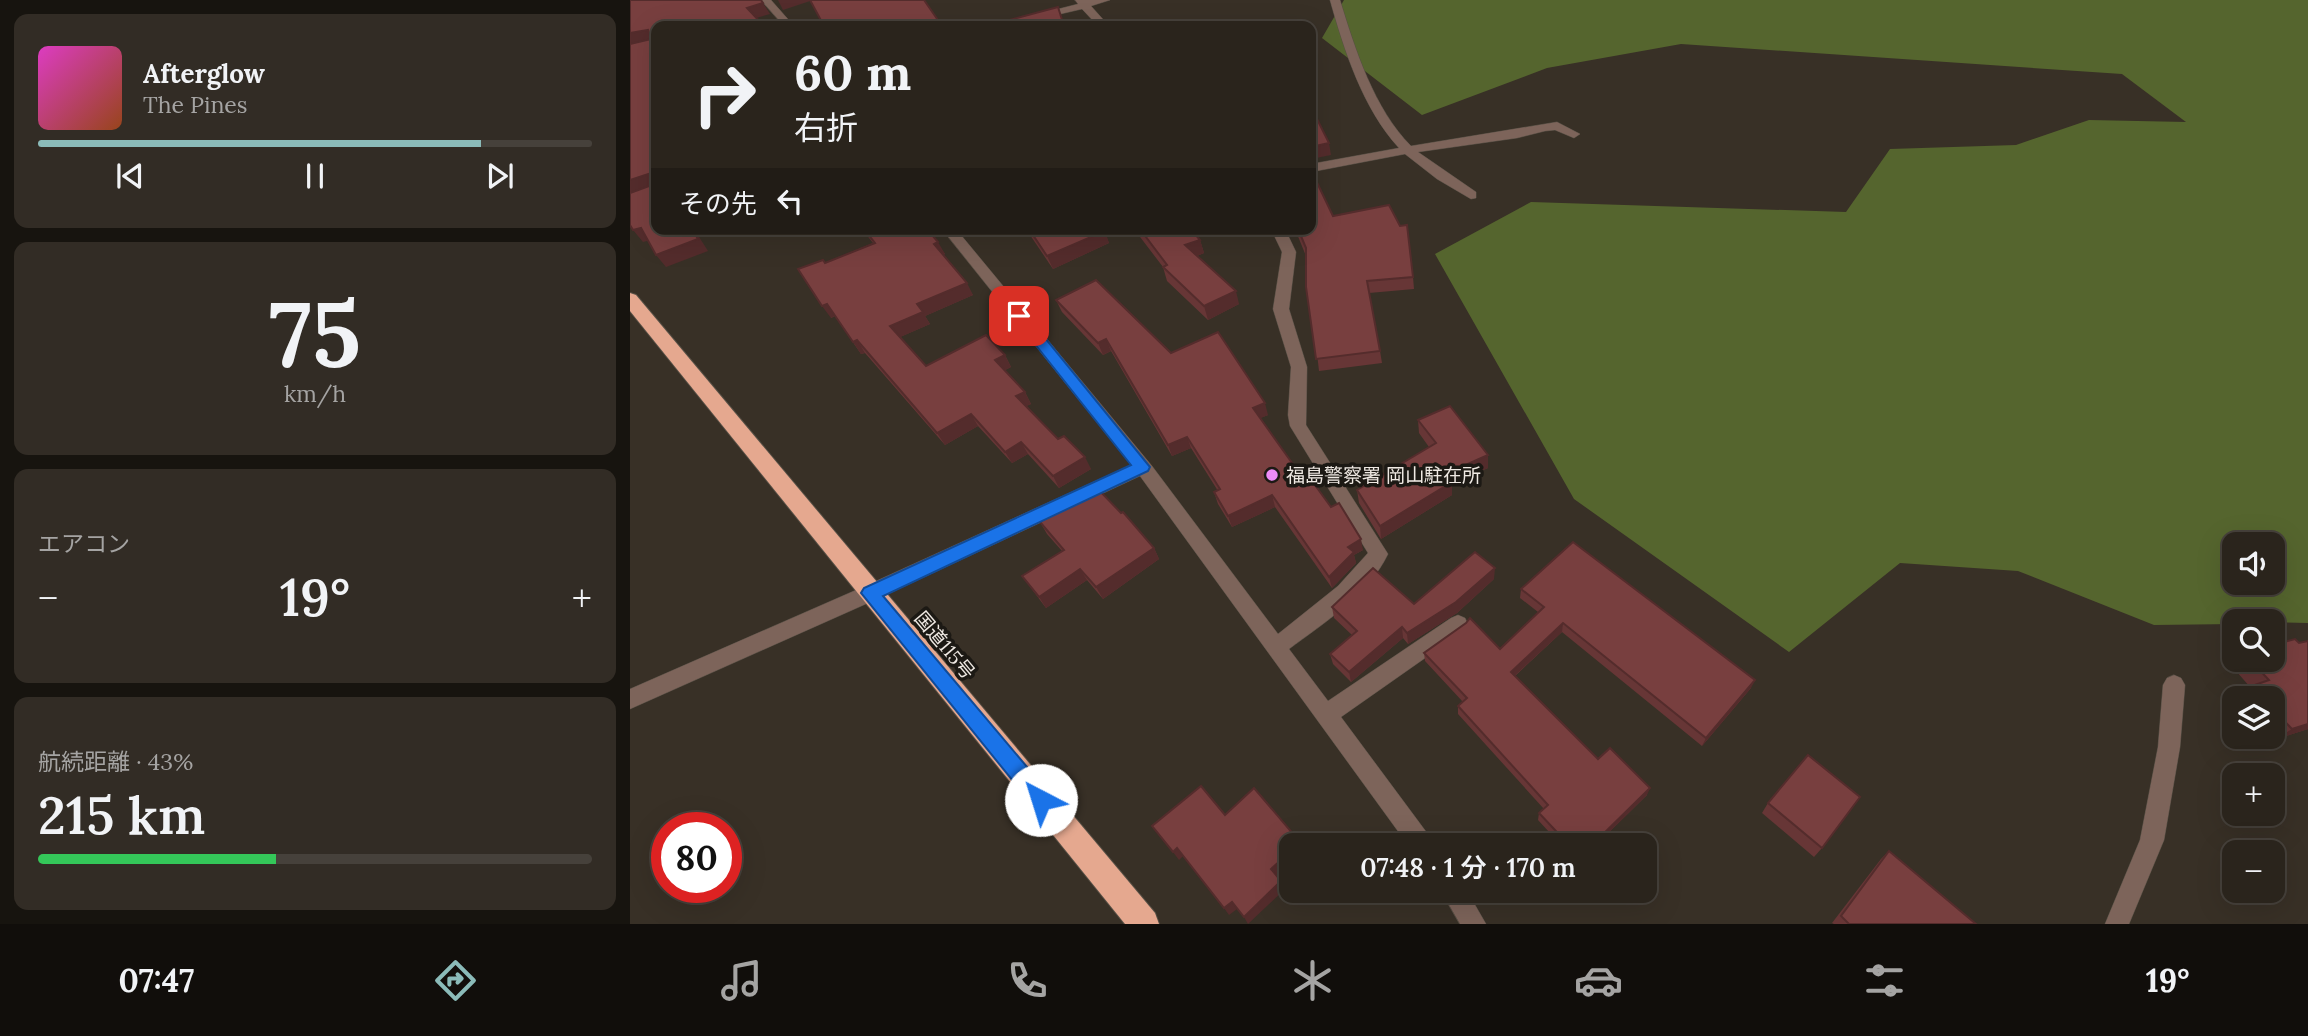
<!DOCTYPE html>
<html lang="ja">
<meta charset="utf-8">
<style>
:root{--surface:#2a241c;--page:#322c25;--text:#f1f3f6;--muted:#a5a4a3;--line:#46413b;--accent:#8bbbb9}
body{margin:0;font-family:Lora,"Noto Sans JP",serif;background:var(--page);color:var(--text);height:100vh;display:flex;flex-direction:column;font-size:26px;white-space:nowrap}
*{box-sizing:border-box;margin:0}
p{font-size:23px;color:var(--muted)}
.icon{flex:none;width:38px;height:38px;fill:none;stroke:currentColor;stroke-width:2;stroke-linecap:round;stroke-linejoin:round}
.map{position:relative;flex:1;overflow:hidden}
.sheet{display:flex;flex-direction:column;gap:14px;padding:14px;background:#17140f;width:630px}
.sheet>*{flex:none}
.hud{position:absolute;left:21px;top:21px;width:665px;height:214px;border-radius:14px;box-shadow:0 7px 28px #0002,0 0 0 2px var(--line);background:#2a241c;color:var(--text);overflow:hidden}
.controls{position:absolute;left:1592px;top:532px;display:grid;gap:14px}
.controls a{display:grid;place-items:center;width:63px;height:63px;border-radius:14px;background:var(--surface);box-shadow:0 7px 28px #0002,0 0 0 2px var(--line);font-size:35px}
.speed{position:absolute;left:21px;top:812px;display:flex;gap:14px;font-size:35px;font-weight:700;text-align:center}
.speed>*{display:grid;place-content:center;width:91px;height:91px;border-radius:50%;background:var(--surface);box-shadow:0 7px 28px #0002,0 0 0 2px var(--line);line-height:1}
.speed .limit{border:10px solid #d22;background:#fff;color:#111}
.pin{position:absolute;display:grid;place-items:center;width:60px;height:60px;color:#fff;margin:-30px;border-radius:14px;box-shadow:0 4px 10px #0006}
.me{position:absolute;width:77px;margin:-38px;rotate:320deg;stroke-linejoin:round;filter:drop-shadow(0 0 5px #0008)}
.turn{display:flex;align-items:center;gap:24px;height:147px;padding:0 28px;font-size:32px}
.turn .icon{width:91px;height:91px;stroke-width:2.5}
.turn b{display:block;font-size:49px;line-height:60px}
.then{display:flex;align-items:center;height:66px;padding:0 28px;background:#0003;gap:14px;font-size:26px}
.big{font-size:52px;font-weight:600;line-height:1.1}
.sheet .widget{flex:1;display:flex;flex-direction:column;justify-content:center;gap:10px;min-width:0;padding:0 24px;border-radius:14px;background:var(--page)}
.sheet .dial{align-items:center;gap:0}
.dial b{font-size:91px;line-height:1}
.song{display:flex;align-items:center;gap:21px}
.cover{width:84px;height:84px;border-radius:10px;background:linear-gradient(135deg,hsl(310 70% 55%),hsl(20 70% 35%))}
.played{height:7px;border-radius:4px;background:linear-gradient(90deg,var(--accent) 80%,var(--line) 80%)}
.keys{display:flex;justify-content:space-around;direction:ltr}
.heat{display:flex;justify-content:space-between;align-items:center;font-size:38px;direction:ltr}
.charge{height:10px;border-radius:5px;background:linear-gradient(90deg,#34c759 43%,var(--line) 0)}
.trip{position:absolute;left:649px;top:833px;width:378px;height:70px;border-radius:14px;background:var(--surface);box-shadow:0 7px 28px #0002,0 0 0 2px var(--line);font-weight:600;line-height:70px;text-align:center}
.dock{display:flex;height:112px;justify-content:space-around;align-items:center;background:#110e0b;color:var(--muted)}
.dock .icon{width:49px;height:49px}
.dock .on{color:var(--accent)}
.dock b{font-size:32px;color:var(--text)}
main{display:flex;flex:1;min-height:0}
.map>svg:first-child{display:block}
.forest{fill:#55652e;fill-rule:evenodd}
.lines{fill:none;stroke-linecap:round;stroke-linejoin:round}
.street-casing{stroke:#554e44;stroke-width:1}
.highway-casing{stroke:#554e44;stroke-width:2}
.street{fill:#7d645a;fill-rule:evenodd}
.highway{fill:#e5a88f;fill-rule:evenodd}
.wall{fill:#673636}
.shaded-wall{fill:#542c2c}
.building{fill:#783f3f;stroke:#542c2c;stroke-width:2}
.route{fill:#1a73e8;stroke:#114b97;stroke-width:2}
.poi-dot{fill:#ee8cf8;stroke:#1c1914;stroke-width:2.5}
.labels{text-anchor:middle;stroke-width:7;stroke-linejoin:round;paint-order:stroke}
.poi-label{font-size:19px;fill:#efe9e3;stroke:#1c1914;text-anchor:start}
.street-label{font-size:19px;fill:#efe9e3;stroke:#1c1914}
</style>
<main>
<section class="sheet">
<div class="widget">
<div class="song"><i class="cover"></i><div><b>Afterglow</b><p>The Pines</p></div></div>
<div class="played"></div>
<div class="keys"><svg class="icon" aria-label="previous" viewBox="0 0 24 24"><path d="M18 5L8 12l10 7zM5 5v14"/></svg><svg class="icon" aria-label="pause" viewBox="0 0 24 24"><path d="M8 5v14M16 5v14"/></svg><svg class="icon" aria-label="next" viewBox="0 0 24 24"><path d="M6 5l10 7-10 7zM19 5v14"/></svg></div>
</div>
<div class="widget dial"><b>75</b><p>km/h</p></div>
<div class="widget"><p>エアコン</p>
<div class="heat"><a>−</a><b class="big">19°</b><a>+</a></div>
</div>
<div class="widget"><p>航続距離 · 43%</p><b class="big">215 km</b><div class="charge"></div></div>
</section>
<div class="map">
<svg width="1678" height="924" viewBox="0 0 1678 924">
<rect width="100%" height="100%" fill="#383026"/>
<path class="forest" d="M 714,0 L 1678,0 L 1678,623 L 1605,621 L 1605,624 L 1524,625 L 1388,571 L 1270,563 L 1159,652 L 944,499 L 805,254 L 901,202 L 1216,212 L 1260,149 L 1386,145 L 1459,120 L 1556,122 L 1492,74 L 1051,44 L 917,68 L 792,115 L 692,38 ZM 1605,544 L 1643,544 L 1643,583 L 1605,583 Z"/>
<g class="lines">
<g class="street-casing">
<g id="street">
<polygon points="131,0 141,0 164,26 154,26"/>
<polygon points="445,0 480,0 461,6 479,26 468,26 452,9 379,26 362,26 448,4"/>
<path d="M 700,0 L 710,0 C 725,49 744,109 781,146 L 927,122 L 950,134 L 944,138 L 925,130 L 915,131 L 887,138 L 788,152 L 846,192 L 846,198 L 841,199 L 807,179 L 775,154 L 681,172 L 681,164 L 769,148 C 733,109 714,50 700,0 Z"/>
<path d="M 312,229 L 326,229 L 522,466 L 648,634 L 708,586 L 738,553 L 660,426 L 658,415 L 661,367 L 643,309 L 652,252 L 641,229 L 655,229 L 666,252 L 659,309 L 677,367 L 676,425 L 758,554 C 739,594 694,623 659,649 L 698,701 L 821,618 L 828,615 L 835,618 L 838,624 L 835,630 L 711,717 L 800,837 L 804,845 L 778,845 L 510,476 L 247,599 L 0,709 L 0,689 L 233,587 L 501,465 Z"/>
<polygon points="1544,675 1551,678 1555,685 1550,747 1534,840 1499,924 1475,924 1510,840 1528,747 1533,685 1537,678"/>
<polygon points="811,891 837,891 856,924 830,924"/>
</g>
</g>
<g class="highway-casing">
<polygon id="highway" points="0,293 6,295 525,913 529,924 495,924 0,311"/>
</g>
<use href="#street" class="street"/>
<use href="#highway" class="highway"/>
</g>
<g class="wall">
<polygon points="703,216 783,277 784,289 739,293 750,351 752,363 689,371 676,256 665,229 681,229"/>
<polygon points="232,229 297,229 315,254 313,255 343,295 295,316 300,324 270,337 296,366 375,355 381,367 375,370 395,392 401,404 396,406 428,439 461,469 429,488 398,454 382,463 348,426 315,445 235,353 231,354 205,316 201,318 195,263 243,243"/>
<polygon points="396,229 473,229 479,243 423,269"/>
<polygon points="504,229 561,229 570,240 574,253 567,256 609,304 578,320 537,281 533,267"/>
<polygon points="426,300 541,353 638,415 630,418 677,484 733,550 724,555 726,563 702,588 645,507 602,527 588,504 584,492 588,491 561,448 542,456 481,351 473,355 432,312"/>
<polygon points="788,420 858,468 822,484 822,495 751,539 729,503 727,490 799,447 789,433"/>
<polygon points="410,522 524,548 529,559 473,599 457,580 416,608 392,576 432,551 417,534"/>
<polygon points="864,579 827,613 778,644 773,638 721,682 703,664 700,654 722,635 704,618 702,607 784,604"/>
<polygon points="891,589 1121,688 1072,746 932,632 885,676 968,759 1017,795 966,845 931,845 908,820 909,813 914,809 828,714 828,706 833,702 795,661 794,653 870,649 908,612 890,598"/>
<polygon points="1669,643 1678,729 1646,739 1643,736 1643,698 1609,698 1607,696 1620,687 1600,664 1606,660 1643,660"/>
<polygon points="1138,803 1192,848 1184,857 1132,813"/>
<polygon points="1259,851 1346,924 1204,924 1202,923 1251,859"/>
</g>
<g class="shaded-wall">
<polygon points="148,0 180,0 180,1 153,10"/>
<polygon points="133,3 140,14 123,19 117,8"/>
<polygon points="18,30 26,41 0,46 0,33"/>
<polygon points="699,143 701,155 681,159 681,147"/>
<polygon points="18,174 26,184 0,195 0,180"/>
<polygon points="11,228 21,240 13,242 3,230"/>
<polygon points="62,229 64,229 78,251 36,267 26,255"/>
<polygon points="475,231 479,243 423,269 417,256"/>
<polygon points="570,240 574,253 559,259 555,245"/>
<polygon points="308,242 315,254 310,256 304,244"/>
<polygon points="337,283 343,295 295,316 300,324 268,338 260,326 287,304"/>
<polygon points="606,291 609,304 578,320 574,306"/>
<polygon points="197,304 205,316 201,318 192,306"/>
<polygon points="476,339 481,351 473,355 468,343"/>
<polygon points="227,340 235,353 231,354 223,342"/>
<polygon points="375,355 381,367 371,372 365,360"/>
<polygon points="395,392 401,404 393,408 386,396"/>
<polygon points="635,403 638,415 626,420 623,408"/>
<polygon points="341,414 348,426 315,445 307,433"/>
<polygon points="557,437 561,448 542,456 538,445"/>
<polygon points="391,442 398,454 382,463 375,452"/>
<polygon points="858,455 858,468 822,484 822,495 751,539 750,526 815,474"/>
<polygon points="455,457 461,469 429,488 423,476"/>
<polygon points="642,495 645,507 602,527 598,516"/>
<polygon points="731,539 733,550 724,555 726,563 702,588 699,577 718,547"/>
<polygon points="524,548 529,559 473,599 466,587"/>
<polygon points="865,568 864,579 827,613 778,644 777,633"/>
<polygon points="450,569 457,580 416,608 409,597"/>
<polygon points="933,623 932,632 880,680 881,672"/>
<polygon points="772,627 773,638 721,682 719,672"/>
<polygon points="1125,680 1121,688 1072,746 1076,738"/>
<polygon points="1678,724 1678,729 1646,739 1662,729"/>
<polygon points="1020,788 1017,795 966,845 962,845"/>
<polygon points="547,848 553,856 549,860 543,852"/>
<polygon points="662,850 662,861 645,876 641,869"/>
<polygon points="651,881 655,889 618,924 614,917"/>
<polygon points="602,902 607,909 599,915 594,908"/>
</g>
<g class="building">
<polygon points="0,0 131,0 133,3 117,8 134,26 26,26 26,229 62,229 68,239 26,255 11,228 3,230 0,225 0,193 19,186 18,174 0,180 0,44 21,39 18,30 0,33"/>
<polygon points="180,0 294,0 312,26 194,26"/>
<polygon points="428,7 434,26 348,26 376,21"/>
<polygon points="687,119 699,143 681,147 681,120"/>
<polygon points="681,170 703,216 759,205 770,226 777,225 783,277 737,281 750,351 686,359 676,287 676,248 668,229 681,229"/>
<polygon points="234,229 297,229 308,242 304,244 337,283 287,304 293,312 260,326 296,366 356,335 375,355 365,360 395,392 386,396 428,439 434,436 455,457 423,476 391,442 375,452 341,414 307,433 227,340 223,342 197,304 192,306 168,269 193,260 195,263 245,243"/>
<polygon points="399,229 473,229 475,231 417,256"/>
<polygon points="510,229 561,229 570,240 555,245 606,291 574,306 533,267 537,265"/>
<polygon points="466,280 541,353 588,332 635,403 623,408 677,484 682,481 701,507 709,503 731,539 718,547 724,552 699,577 642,495 598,516 584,492 590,489 557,437 538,445 476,339 468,343 426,300"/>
<polygon points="820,406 858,455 815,474 822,482 750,526 727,490 806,443 788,420"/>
<polygon points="466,487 491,513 493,512 524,548 466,587 450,569 409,597 392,576 434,550 410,522"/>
<polygon points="943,542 1125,680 1076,738 933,623 881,672 968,759 980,748 1020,788 962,845 939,845 909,813 918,805 828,706 837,698 794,653 836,623 840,618 870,649 914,607 891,589"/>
<polygon points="845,552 865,568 826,602 777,633 772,627 719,672 700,654 727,631 702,607 743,568 784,604"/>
<polygon points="1665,639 1669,643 1678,641 1678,724 1662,729 1643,709 1643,698 1634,698 1622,686 1639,680 1620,660 1643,660 1643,645"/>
<polygon points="1178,755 1230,797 1192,848 1138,803"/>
<polygon points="571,786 595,815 624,788 670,842 667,845 662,845 662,850 641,869 651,881 614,917 602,902 594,908 547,848 543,852 522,826"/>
<polygon points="1259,851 1346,924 1219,924 1211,916"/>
</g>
<polygon class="route" points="389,311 394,312 520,467 518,471 253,596 419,793 422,800 419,807 411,810 404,807 231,593 234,588 501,465 385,319 382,316"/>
<circle class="poi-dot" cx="642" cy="475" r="7"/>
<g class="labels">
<g class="poi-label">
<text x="656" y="482">福島警察署 岡山駐在所</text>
</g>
<g class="street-label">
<text transform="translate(315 645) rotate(50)" y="7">国道115号</text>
</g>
</g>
</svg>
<div class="controls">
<a><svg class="icon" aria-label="sound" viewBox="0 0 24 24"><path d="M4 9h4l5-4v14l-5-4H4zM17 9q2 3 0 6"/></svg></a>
<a><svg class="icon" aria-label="search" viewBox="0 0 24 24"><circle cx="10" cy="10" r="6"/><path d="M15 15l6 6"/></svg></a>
<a><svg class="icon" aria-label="layers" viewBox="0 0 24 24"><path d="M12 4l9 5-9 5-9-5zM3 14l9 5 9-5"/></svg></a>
<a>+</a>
<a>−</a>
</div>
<div class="speed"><div class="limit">80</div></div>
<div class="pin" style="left:389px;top:316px;background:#d93025"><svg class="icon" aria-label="arrive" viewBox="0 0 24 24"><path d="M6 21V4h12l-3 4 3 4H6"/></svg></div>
<svg class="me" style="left:411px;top:800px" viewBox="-20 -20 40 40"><circle r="19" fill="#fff"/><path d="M0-13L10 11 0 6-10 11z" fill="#1a73e8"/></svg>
<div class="trip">07:48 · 1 分 · 170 m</div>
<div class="hud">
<div class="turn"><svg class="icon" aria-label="right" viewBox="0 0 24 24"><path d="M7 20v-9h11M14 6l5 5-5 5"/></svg><div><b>60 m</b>右折</div></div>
<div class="then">その先<svg class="icon" aria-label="left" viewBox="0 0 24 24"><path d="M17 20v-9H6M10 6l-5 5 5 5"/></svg></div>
</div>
</div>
</main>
<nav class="dock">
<b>07:47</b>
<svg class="icon on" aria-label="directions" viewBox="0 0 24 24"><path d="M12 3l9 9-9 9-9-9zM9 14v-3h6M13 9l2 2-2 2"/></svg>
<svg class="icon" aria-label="music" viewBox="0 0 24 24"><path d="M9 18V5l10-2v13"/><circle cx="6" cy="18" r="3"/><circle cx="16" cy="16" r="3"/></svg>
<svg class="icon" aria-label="phone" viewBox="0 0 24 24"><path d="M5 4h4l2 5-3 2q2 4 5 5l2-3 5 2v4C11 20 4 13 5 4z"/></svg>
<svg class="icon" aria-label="climate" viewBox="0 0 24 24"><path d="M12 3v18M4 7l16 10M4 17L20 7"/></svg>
<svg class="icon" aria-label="car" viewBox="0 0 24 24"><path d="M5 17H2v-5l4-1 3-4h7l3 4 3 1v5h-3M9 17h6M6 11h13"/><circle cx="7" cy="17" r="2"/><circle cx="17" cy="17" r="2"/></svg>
<svg class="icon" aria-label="filters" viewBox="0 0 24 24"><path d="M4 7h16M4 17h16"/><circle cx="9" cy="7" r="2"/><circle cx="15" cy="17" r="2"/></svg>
<b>19°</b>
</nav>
